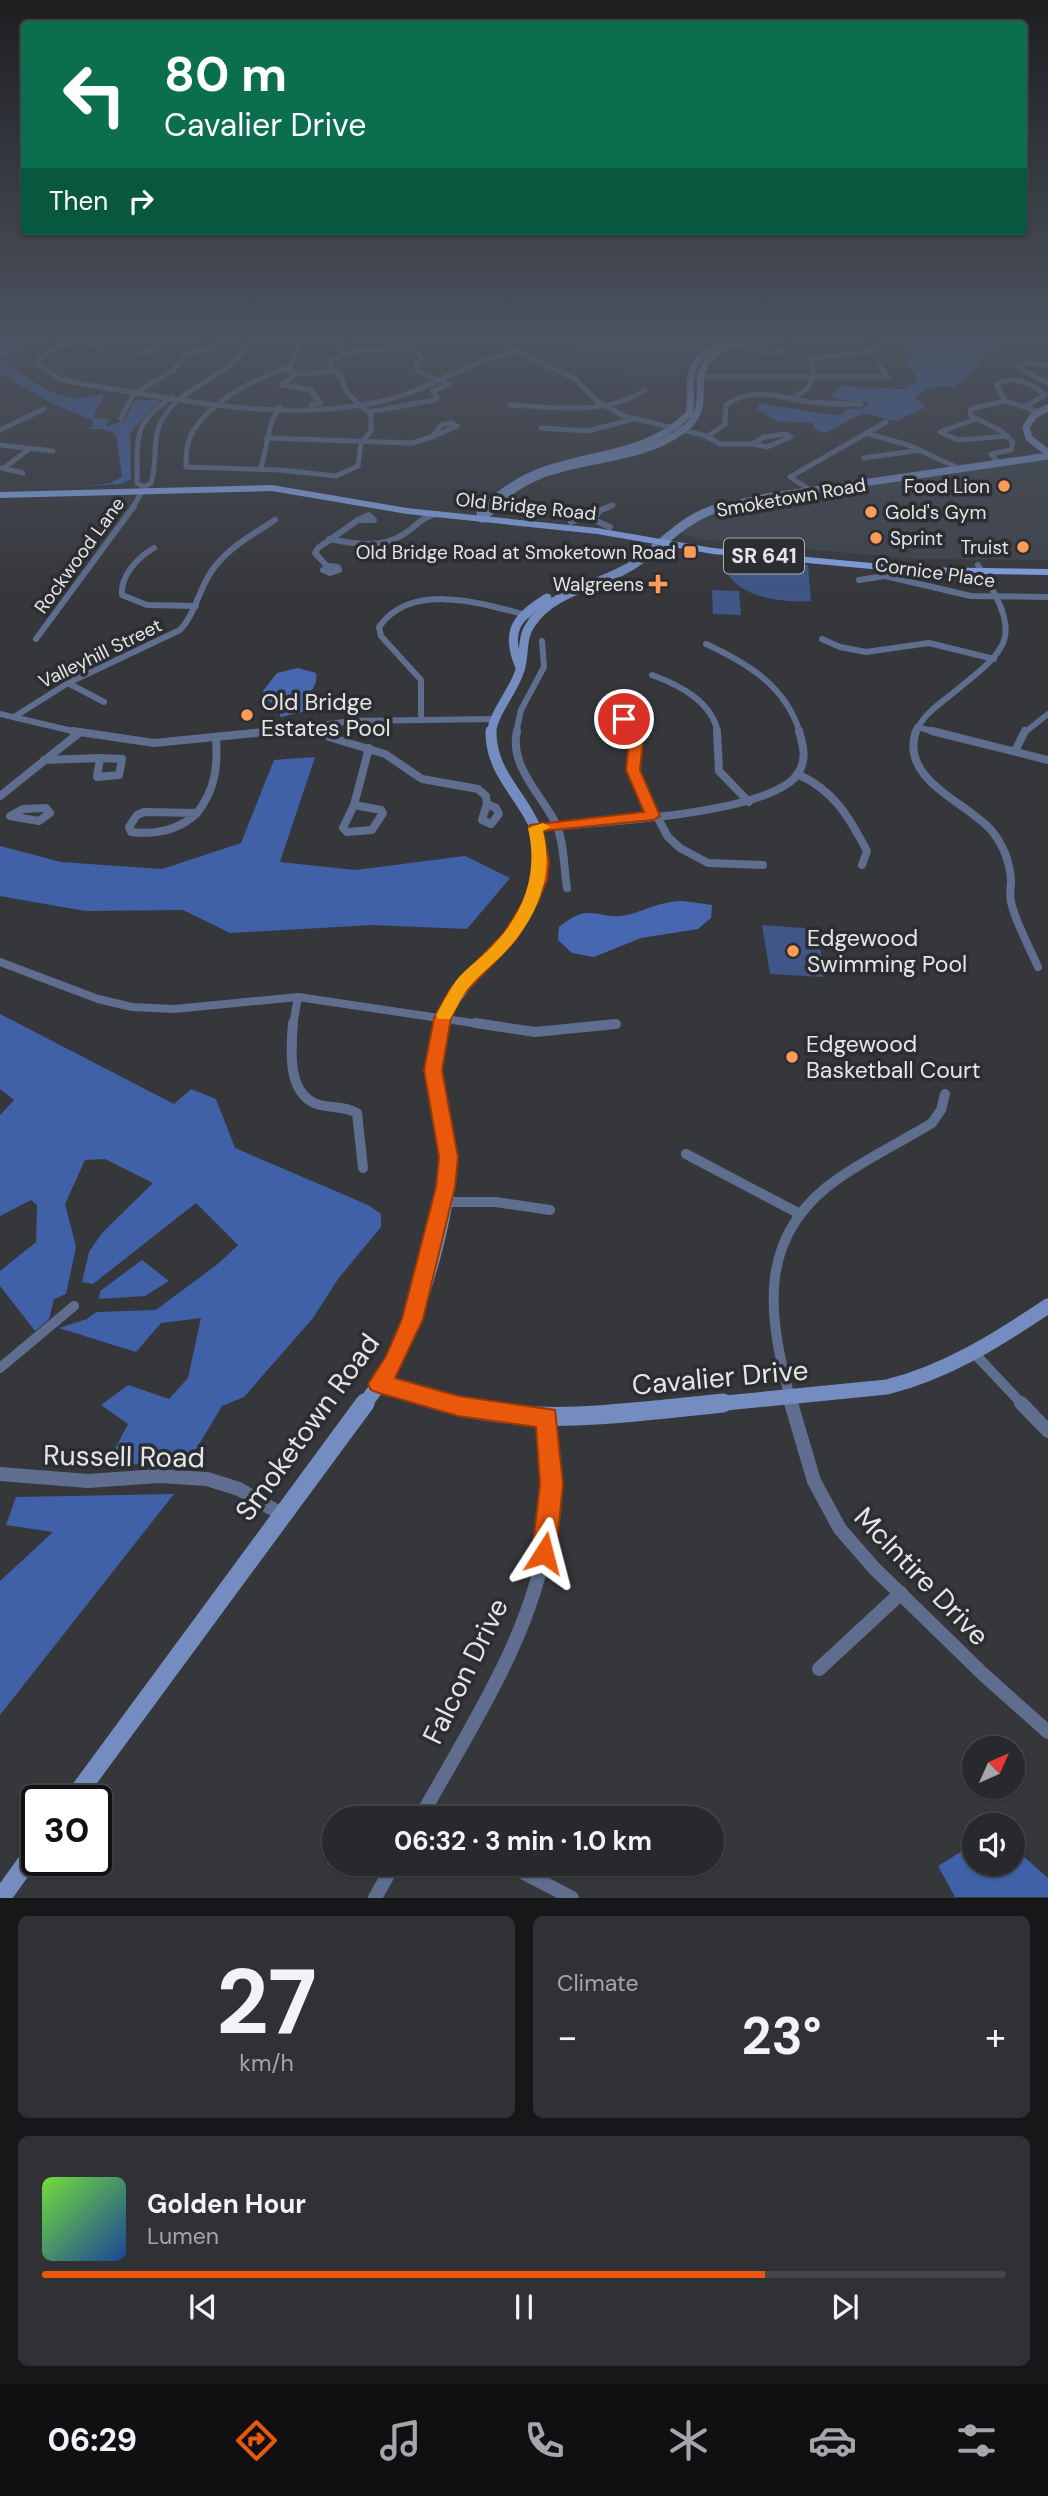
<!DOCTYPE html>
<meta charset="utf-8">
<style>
:root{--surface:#28292c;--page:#303134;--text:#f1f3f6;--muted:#a5a6a9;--line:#444548;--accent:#ea580c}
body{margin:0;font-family:"DM Sans",sans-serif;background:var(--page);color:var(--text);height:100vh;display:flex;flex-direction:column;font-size:26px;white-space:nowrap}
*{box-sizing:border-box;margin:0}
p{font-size:23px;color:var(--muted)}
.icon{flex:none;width:38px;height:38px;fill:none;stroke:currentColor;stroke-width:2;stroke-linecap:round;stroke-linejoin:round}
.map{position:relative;height:1898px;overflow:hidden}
.panel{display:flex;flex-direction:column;gap:18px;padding:18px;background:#161718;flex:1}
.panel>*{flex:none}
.banner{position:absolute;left:21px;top:21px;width:1006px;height:214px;border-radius:7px;box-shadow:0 2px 5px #0004,0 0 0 2px var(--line);background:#0b6e4f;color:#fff;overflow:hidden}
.needle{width:46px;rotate:45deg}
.buttons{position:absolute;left:962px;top:1736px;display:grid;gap:14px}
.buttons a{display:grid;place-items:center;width:63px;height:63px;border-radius:50%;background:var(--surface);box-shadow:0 2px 5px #0004,0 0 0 2px var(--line);font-size:35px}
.speed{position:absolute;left:21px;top:1785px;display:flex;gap:14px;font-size:35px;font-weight:700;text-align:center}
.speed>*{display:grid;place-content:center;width:91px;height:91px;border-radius:50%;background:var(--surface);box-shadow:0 2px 5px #0004,0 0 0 2px var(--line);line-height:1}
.speed .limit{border:4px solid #111;border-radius:10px;background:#fff;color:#111}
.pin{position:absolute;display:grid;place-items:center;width:60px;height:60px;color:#fff;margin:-30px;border:4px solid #fff;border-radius:50%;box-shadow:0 2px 7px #0007}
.me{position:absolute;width:77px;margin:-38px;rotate:9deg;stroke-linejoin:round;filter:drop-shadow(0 0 5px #0008)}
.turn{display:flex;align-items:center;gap:24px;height:147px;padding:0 28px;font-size:32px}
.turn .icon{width:91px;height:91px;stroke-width:2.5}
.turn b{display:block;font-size:49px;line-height:60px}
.then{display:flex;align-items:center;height:66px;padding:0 28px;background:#0003;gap:14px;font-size:26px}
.big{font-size:52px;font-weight:700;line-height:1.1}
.panel .tile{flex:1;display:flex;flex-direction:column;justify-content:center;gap:10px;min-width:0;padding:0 24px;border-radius:10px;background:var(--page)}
.panel .dial{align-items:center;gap:0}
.dial b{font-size:91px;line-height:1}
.song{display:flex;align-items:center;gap:21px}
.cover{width:84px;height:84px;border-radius:10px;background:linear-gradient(135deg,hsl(100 70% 55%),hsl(220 70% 35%))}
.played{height:7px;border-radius:4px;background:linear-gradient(90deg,var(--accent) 75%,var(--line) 75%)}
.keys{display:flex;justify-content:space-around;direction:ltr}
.heat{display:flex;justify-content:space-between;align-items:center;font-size:38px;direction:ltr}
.panel .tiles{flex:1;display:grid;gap:18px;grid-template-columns:1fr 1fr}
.tile:last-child{grid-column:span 2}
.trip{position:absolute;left:322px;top:1806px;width:402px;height:70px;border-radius:35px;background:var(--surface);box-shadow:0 2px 5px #0004,0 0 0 2px var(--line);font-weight:700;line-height:70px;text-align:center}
.menu{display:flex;height:112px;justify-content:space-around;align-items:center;background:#101012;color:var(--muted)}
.menu .icon{width:49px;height:49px}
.menu .selected{color:var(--accent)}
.menu b{font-size:32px;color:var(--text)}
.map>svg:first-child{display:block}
.built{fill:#3e434b}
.green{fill:#3f5687}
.forest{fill:#4060a8}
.water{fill:#4768b1}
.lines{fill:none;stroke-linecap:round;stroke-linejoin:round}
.street-far4{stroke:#5f6e8f;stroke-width:5}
.street-far3{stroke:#5f6e8f;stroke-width:6}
.street-far2{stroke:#5f6e8f;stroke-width:8}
.street-far1{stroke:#5f6e8f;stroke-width:10}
.street{stroke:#5f6e8f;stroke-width:14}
.secondary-far4{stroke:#748cbf;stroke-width:7}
.secondary-far3{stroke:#748cbf;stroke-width:9}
.secondary-far2{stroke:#748cbf;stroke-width:11}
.secondary-far1{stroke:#748cbf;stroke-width:15}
.secondary{stroke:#748cbf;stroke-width:19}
.primary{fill:#84a3e5;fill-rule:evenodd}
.route{fill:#ea580c;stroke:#983908;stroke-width:2}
.slow{fill:#f59e0b}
.poi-dot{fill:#fd9c56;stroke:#2c2d31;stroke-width:2.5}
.labels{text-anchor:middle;stroke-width:7;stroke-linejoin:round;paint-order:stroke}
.far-poi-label{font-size:19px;fill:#e4e5e7;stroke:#2c2d31;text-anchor:end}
.far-street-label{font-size:19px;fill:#e4e5e7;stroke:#2c2d31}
.shield{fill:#2c2d31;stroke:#adaeb0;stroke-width:2}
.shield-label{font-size:21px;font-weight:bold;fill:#e4e5e7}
.poi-label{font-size:23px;fill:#e4e5e7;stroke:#2c2d31;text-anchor:start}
.near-street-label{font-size:28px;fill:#e4e5e7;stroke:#2c2d31}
</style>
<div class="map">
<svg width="1048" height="1898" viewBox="0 0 1048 1898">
<rect width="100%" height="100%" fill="#36373b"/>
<g class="built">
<polygon points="578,334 693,334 719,342 697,353 680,376 596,370 568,360 577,348"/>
<polygon points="1048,458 1048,560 913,559 697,539 680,533 699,520 753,502"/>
</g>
<g class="green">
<path d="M 808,565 L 811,601 C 785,603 733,598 725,566 Z"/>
<polygon points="712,590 739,591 741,615 713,614"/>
<polygon points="762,925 818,929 824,977 770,974"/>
</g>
<g class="forest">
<path d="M 3,334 L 61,334 L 1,358 C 25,374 43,395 75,398 C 85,399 94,395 104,395 L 93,418 L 109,419 L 106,427 L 125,420 L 135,400 L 160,400 L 130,433 L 131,479 L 121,484 L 86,486 L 110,483 L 122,477 L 116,434 L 103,429 L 88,429 L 93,425 L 92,420 L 51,403 L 0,373 L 0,335 Z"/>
<path d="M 981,334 L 1020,334 L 1017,336 L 1026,344 L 982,355 L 979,364 L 955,388 C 938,384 928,386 915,398 L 926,407 L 896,421 L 863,413 L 825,433 L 815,429 L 813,423 L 777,421 L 757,409 L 760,404 L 833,415 L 843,414 L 846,409 L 863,409 L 869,403 L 830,398 L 840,386 L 902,389 L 918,382 L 914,372 L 900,358 L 915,357 L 896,340 C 923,341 957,351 981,334 Z"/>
<polygon points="315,757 280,862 355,870 465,856 510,878 467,929 372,925 230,933 183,910 85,911 0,896 0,846 61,862 162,869 241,843 274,760"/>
<polygon points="0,1014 174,1104 191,1089 216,1099 235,1148 368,1205 381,1214 381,1227 338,1279 313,1318 244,1397 222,1406 189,1461 106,1466 128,1424 101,1405 128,1385 169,1399 188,1378 201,1318 161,1323 136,1352 59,1328 87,1319 96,1312 156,1310 219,1263 238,1245 196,1203 93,1284 82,1282 89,1252 102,1233 153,1183 105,1159 85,1160 65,1204 76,1247 66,1294 54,1299 49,1319 35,1331 0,1286 0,1271 36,1242 37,1205 31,1200 0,1216 0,1115 14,1100 0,1089"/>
<polygon points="142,1260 169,1281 145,1296 99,1299 100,1291"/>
<polygon points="174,1494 0,1715 0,1581 53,1532 6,1525 16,1497"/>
<polygon points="975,1843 975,1864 1013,1864 1013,1847 1048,1878 1048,1897 955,1897 938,1866"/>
</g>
<g class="water">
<polygon points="185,334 234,334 168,346 148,357 135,352"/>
<path d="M 298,668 L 316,673 C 319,690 302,696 303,712 L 280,717 L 281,708 L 265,699 L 263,691 L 277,673 Z"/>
<path d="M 683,901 L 712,905 L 711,918 L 698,929 L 641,938 L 594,957 L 572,953 L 558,940 L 559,927 C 592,899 599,923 631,914 C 651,908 659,902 683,901 Z"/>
</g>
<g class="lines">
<g class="street-far4">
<polyline points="303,334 289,370 302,374 336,371"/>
<polyline points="483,334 575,379 598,402 624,416 707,436"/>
<polyline points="701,334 769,353 783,350"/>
<polyline points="807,334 804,334 820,342 834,339 824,334"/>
<polyline points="750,347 804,334"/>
<path d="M 101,350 C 86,334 47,346 36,363 L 60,379 L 81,384 C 178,399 280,423 378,402 C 427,392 468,360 518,351"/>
<polyline points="346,353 339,345 352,334"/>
<polyline points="1048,366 1029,362 1016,367 1048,383"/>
<path d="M 288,368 C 254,378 208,403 191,435 C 186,445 186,456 186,467 L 281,470 L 336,476 L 358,466 L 361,443 L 371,431 L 371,415 L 347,393 L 341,377 L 330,366 L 333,359 L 360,350 L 413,348 L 422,357 L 416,366 L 418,372 L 449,384 L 433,391 L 437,398 L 434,400 L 370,412"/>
<polyline points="296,374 282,385 311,390 320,403 311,405"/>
<polyline points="691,377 888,377 879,365"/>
<polyline points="814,377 811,359 877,350 870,338"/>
<polyline points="792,399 807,389 814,377"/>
<path d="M 1005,401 L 996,384 C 1014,376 1031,382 1045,395 L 1025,407"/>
<path d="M 510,405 C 556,407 605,416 645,390"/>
<polyline points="121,418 133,395 173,370 187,354 218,347"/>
<polyline points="976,419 940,432 958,440 1008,436"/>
<polygon points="451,423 457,426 432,437 441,425"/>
<polyline points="541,428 588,431 633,419"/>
<polyline points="0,430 44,409"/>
<polygon points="785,434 791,437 767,447 752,444 764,437"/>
<polyline points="869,434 908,445 956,467"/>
<polyline points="266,438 412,443 432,437"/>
<path d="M 752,444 L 720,444 L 707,437 L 725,424 L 726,405 C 753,385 781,398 811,402 C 828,404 844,404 861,404"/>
<polyline points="0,445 53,451"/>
<polyline points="864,458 921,450"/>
<polyline points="997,461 991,454 1011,450 1013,442 1001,431 971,416 970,409 1005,401 1040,412"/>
<polyline points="2,468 23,473"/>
<polyline points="4,468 29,449"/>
<polyline points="261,469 271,424 279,407"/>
<path d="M 144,487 L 137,483 C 138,438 131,425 172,397"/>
<polyline points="812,491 790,477 886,422"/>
<path d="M 133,508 L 144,487 L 151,483 C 161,450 145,433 176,402 C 196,383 251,363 248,334"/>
<polyline points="607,508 613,505"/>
</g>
<g class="street-far3">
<polyline points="598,513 594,520 610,527"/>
<polygon points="369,515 374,520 358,520"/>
<polyline points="571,522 611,506"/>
<path d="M 329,539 C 354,544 382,549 404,534 C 416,527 421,517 436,514"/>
<path d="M 154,548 C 138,557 120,576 122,595 L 147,605 L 196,606"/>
<polyline points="327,566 315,553 318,548 358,520"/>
<polygon points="330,566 338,567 339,570 330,573 323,570"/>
<polyline points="859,580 885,576 971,596 1048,597"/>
<polyline points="36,639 134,506"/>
<polyline points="822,639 840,647 866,652 929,643 994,659"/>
<path d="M 706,644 C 747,663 786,686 800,733"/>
<path d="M 652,675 C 679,685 712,701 718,733"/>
<polyline points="68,683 104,702"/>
<polyline points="0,714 81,733"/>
<path d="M 14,717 L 68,683 L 180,630 C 196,613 198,591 211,572 C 226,549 252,535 275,520"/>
<path d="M 421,719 L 421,680 L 381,636 L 379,627 C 412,580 484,604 530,616"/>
<polyline points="624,719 637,733"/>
<polyline points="320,724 326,733"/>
<polyline points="917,727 939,733"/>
<polyline points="261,733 351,721 494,719"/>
<polyline points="516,733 521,710 544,667 542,641"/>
<path d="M 915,733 C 922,717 935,707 948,697 C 1012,646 1024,639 978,565"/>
<polyline points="1024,733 1048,714"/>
</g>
<g class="street-far2">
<polyline points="73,731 154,743 275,731"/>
<polyline points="325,731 329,737 385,754 422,779 478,789 486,796 487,804"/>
<path d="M 517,731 C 509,766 541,794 556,824 C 564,841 564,869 567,888"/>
<polyline points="637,731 634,774 668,837 680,848 708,863 763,865"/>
<polyline points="717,731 719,771 749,802"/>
<path d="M 916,731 C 899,780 967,802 992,831 C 1003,845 1010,863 1011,881 C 1011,888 1009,895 1011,902 C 1016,924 1029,946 1038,967"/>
<polyline points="932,731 1048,760"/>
<polyline points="1016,749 1025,731"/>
<polygon points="100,758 122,759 119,775 97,777"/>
<polyline points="44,760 100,758"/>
<path d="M 797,774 C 834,790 849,817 867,851 L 862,865"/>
<polyline points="0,796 79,733"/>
<polygon points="487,804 496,808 499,814 491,824 482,820"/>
<polygon points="354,805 381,810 383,813 372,830 347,832 343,828"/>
<polyline points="354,805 369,748"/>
<polygon points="46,808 50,813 39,821 10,816 23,809"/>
<path d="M 144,812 L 197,813 C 178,831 156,835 131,832 L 129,827 L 137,815 Z"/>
<path d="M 197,813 C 215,790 218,767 216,739"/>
<path d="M 535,828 C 586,823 774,816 799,772 C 807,757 803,746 799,731"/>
<polyline points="0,962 98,999 132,1007 174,1009 298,997 486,1025"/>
<polyline points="293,1025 298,997"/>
<polyline points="608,1025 616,1024"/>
</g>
<g class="street-far1">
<path d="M 293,1023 C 291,1049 286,1096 320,1105 C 333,1108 345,1106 357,1113 L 363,1168"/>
<polyline points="475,1023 535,1032 616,1024"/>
<polyline points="686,1154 800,1214"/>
<polyline points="442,1202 496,1202 550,1210"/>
<polyline points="975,1354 1023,1405"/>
<polyline points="0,1368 74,1306"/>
<path d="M 792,1405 C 768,1317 754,1236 839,1178 C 869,1157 901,1142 932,1123 L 941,1110 L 945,1094"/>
</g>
<g class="street">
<polyline points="791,1403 814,1481 840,1529 874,1568 984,1675 1048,1732"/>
<polyline points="1021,1403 1048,1431"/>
<polyline points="0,1474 88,1481 159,1476 207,1479 239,1489 281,1514"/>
<polyline points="819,1669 901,1593"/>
<path d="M 420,1818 C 470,1728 534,1633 548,1530 C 554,1492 550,1454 547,1417"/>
<polyline points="507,1864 572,1898"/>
<polyline points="375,1898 394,1864"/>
</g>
<g class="secondary-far4">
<polyline points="1048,408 1034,415 1026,427 1029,438 1048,453"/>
<path d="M 485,508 C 548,442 631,472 689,414 C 692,401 689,388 691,376 C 695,347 734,339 757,334"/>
<path d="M 493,508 C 546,448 625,473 683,430 C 728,397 656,356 772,334"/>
<polyline points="718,508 767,497 1048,456"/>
</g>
<g class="secondary-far3">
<polyline points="487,506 481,512 482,518 495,506"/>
<path d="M 519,665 C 505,630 517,617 547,598"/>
<path d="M 491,733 C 495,709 513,693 520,670 C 525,655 521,637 531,624 C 553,590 599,586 631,566 C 666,543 681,518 724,506"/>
</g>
<path class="secondary-far2" d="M 441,1025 C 466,963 558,918 540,842 C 530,800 490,777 491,731"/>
<g class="secondary-far1">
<polyline points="379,1384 453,1405"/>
<path d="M 364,1405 C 374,1391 386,1376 395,1361 C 420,1312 449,1214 449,1160 C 449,1112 423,1071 442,1023"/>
<path d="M 705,1405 L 887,1387 C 947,1372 997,1340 1048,1306"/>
</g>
<g class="secondary">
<path d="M 447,1403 C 537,1428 632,1412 723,1403"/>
<polyline points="72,1801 365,1403"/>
<polyline points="1,1898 37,1848"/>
</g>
<polygon class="primary" points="272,485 407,508 597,528 713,548 914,567 1048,569 1048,575 914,573 713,554 597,534 407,514 272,491 0,498 0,492"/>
</g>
<linearGradient id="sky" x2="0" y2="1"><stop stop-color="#1e1e20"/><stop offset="0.56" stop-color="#4c5360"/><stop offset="1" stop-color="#4c5360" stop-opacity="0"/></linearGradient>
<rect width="1048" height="600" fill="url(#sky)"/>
<polygon class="route" points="624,716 644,731 640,770 660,816 653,820 543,831 549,862 547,880 538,902 516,940 462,996 451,1018 442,1070 458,1157 455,1187 423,1319 395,1378 458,1396 555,1410 563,1484 556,1553 553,1562 544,1565 536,1562 532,1553 540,1484 536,1427 458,1416 379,1393 371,1390 368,1384 386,1356 402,1319 436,1187 439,1157 424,1070 434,1018 450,989 504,933 523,902 532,880 534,862 530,825 644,812 626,770 630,732 617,719"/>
<path class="slow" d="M 543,823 L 550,827 L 543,831 C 554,876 537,918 506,951 C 495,963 481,973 470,986 C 462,995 457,1008 450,1019 L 438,1019 L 436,1015 C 443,1003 450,988 459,977 C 470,965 484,956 495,943 C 526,910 538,871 528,828 Z"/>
<g class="poi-dot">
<circle cx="1004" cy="486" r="7"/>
<circle cx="871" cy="512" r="7"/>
<circle cx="876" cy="538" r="7"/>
<circle cx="1023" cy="547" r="7"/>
<rect x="683" y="545" width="14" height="14" rx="3.5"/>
<path d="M654.5 573.5h7v7h7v7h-7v7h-7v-7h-7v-7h7z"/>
<circle cx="247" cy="715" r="7"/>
<circle cx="793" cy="951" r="7"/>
<circle cx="792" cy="1057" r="7"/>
</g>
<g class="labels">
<g class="far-poi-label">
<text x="990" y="493">Food Lion</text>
<text x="885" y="519" text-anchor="start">Gold's Gym</text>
<text x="890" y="545" text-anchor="start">Sprint</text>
<text x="1009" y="554">Truist</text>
<text x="676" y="559">Old Bridge Road at Smoketown Road</text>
<text x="644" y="591">Walgreens</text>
</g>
<g class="far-street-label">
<text transform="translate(791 497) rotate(-10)" y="7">Smoketown Road</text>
<text transform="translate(526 506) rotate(6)" y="7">Old Bridge Road</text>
<text transform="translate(79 555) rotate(-54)" y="7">Rockwood Lane</text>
<text transform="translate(935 572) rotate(8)" y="7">Cornice Place</text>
<text transform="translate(100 653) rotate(-26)" y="7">Valleyhill Street</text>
</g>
<rect class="shield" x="724" y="538.5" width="80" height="35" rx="5"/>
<g class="shield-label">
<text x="764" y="563">SR 641</text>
</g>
<g class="poi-label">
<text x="261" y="710">Old Bridge<tspan x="261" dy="26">Estates Pool</tspan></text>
<text x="807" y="946">Edgewood<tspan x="807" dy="26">Swimming Pool</tspan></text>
<text x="806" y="1052">Edgewood<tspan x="806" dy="26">Basketball Court</tspan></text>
</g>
<g class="near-street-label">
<text transform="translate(720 1377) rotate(-5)" y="10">Cavalier Drive</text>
<text transform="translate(307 1427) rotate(-54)" y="10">Smoketown Road</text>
<text transform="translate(124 1456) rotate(1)" y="10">Russell Road</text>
<text transform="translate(922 1576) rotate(46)" y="10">McIntire Drive</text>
<text transform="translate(465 1671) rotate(-64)" y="10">Falcon Drive</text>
</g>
</g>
</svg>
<div class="buttons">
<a><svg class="needle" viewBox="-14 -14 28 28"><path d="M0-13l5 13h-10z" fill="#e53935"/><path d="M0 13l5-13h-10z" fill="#a5a6a9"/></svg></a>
<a><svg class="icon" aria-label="sound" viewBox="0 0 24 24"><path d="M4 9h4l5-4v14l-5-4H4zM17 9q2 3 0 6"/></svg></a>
</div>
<div class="speed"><div class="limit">30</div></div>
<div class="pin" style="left:624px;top:719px;background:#d93025"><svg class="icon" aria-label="arrive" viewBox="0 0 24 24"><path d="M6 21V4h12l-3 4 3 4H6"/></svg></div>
<svg class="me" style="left:544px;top:1553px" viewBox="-20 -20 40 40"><path d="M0-17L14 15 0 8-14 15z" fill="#ea580c" stroke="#fff" stroke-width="4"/></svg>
<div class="trip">06:32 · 3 min · 1.0 km</div>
<div class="banner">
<div class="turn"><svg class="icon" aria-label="left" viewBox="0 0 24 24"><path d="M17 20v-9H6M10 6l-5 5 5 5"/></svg><div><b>80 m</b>Cavalier Drive</div></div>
<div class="then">Then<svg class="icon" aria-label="right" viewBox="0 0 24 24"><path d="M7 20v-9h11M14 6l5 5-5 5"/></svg></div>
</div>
</div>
<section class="panel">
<div class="tiles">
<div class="tile dial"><b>27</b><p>km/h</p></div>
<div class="tile"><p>Climate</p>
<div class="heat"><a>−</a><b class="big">23°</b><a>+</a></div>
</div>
<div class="tile">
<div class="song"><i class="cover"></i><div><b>Golden Hour</b><p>Lumen</p></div></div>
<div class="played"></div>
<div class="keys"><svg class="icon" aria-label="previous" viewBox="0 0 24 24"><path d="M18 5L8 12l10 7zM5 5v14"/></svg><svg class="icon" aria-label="pause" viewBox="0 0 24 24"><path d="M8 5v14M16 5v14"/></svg><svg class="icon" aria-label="next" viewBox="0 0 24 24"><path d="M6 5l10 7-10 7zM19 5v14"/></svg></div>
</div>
</div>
</section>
<nav class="menu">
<b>06:29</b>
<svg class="icon selected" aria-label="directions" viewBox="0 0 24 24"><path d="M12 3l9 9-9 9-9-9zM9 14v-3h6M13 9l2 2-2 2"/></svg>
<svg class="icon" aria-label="music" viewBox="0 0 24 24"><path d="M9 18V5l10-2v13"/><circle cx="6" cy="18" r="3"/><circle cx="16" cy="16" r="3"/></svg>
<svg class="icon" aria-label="phone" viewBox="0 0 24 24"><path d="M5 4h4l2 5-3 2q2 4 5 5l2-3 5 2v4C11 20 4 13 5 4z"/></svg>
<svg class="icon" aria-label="climate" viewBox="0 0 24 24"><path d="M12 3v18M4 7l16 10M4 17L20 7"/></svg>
<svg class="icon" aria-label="car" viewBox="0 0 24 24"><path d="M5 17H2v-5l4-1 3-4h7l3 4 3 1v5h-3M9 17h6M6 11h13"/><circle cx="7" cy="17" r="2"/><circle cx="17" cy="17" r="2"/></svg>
<svg class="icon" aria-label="filters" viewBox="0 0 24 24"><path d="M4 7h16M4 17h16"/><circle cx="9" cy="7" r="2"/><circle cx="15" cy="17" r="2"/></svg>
</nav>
